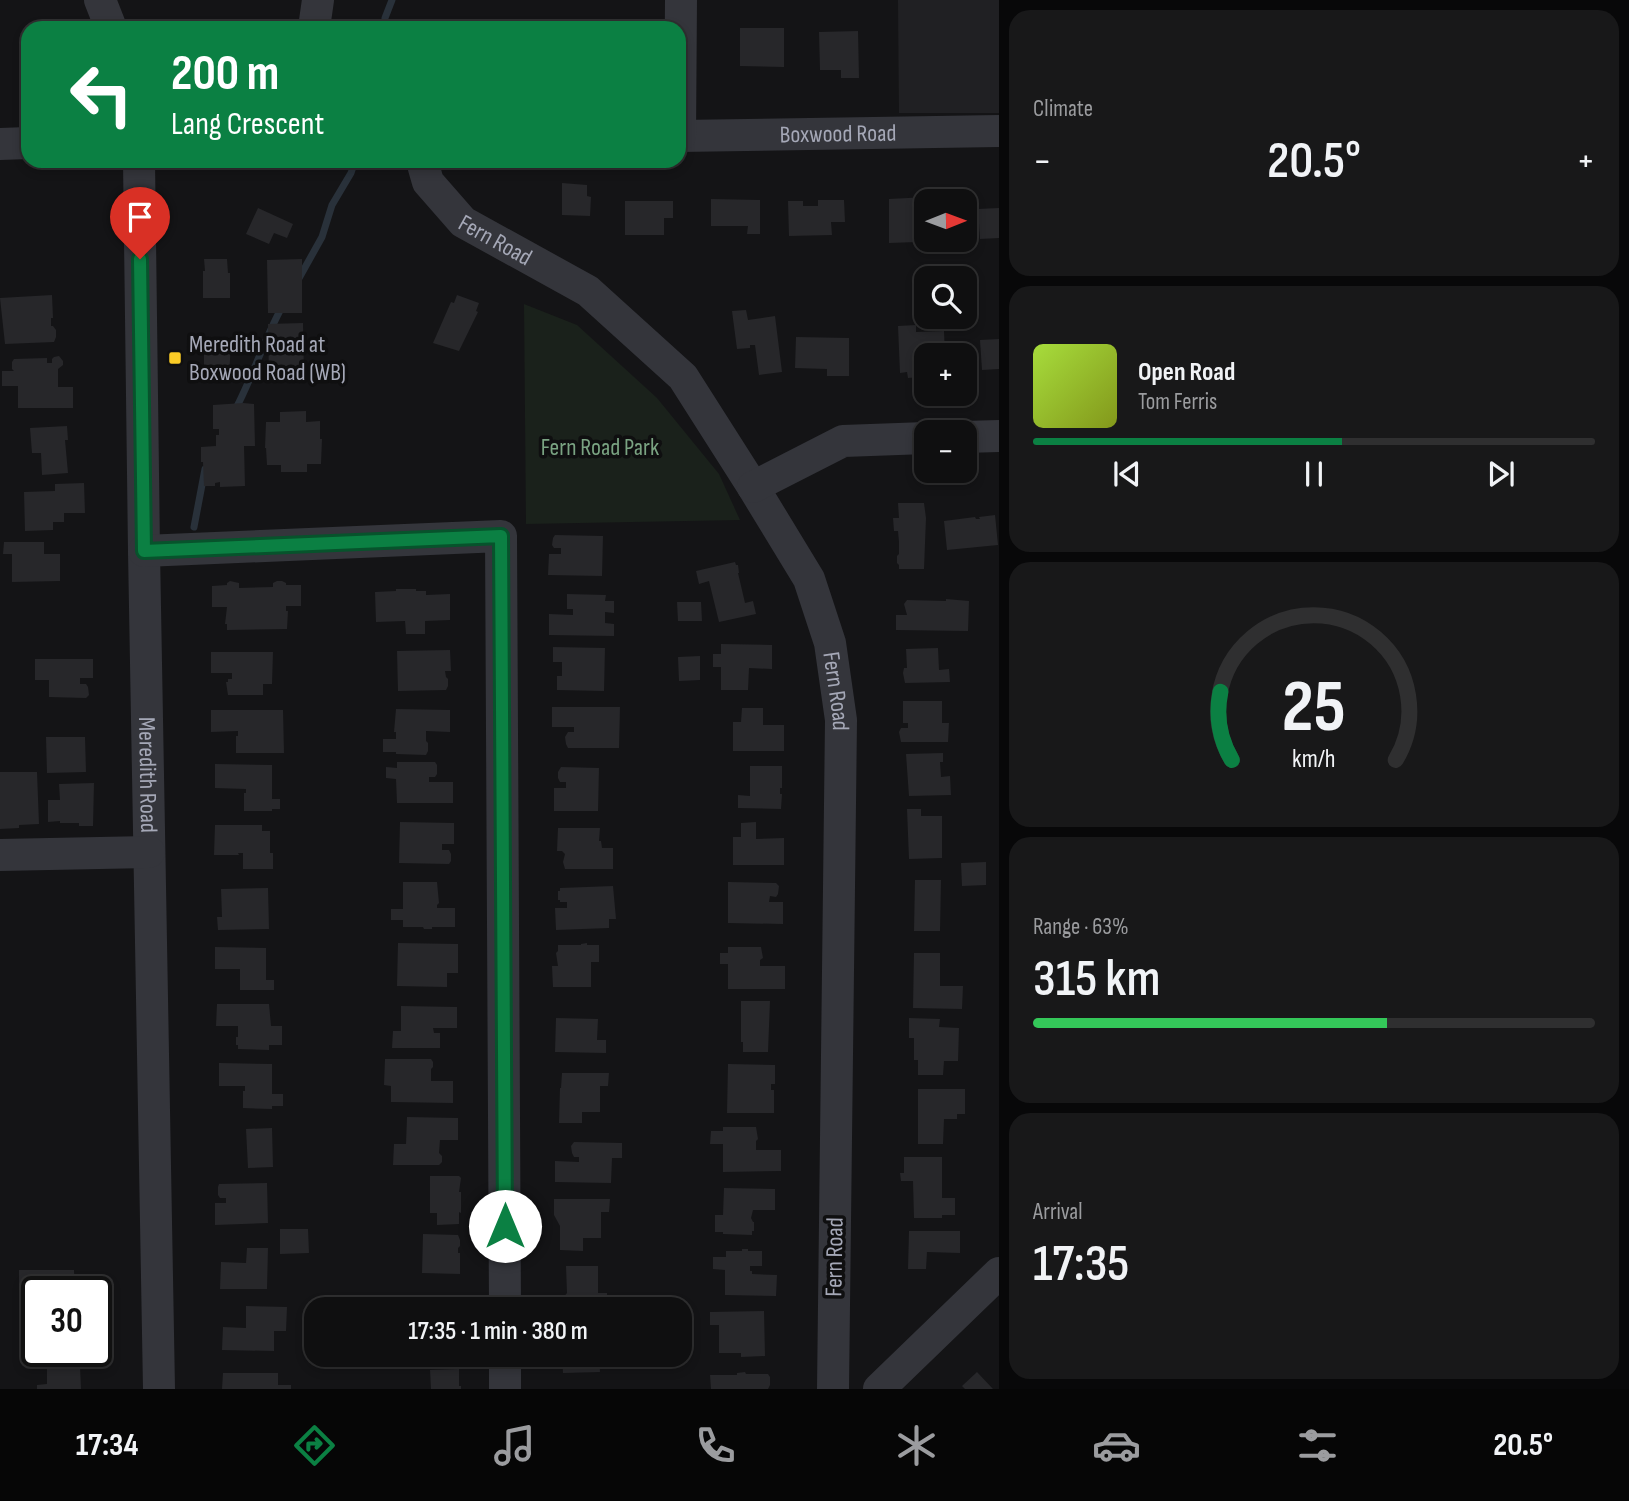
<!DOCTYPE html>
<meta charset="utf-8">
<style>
:root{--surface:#0f0f10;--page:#181819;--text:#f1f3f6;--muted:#9b9c9f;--line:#2f2f30;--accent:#0b8043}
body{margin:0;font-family:"Sofia Sans Condensed",sans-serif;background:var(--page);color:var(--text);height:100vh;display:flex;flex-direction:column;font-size:26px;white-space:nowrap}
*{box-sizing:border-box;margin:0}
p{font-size:23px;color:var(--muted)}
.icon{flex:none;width:38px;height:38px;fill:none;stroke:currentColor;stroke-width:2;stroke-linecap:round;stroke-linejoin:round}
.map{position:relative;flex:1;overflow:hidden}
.drawer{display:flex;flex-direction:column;gap:10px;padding:10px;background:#080809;width:630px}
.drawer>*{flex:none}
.guide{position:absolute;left:21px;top:21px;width:665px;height:147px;border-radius:21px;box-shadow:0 4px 10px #0003,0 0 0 2px var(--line);background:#0b8043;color:#fff;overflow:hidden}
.needle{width:46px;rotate:89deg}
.tools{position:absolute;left:914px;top:189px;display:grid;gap:14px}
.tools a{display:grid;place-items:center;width:63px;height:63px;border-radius:14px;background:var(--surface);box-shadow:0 4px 10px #0003,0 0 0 2px var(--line);font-size:35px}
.speed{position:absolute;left:21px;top:1276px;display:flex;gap:14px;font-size:35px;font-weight:700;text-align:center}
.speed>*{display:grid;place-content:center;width:91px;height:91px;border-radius:50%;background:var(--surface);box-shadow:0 4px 10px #0003,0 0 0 2px var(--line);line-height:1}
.speed .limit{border:4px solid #111;border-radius:10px;background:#fff;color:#111}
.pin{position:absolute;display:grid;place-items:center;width:60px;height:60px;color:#fff;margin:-72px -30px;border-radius:50% 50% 50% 0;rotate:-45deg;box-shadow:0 0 7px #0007}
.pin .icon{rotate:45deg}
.me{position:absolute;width:77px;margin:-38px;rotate:0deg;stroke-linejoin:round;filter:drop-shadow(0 0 5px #0008)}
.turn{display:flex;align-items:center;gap:24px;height:147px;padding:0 35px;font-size:32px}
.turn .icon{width:91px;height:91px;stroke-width:2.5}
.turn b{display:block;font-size:49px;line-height:60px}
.big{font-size:52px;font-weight:600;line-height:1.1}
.drawer .tile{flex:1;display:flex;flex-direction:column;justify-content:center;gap:10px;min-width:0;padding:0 24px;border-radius:21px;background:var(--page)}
.drawer .dial{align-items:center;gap:0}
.dial svg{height:182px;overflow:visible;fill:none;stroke:var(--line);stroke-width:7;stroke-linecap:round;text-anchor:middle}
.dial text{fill:var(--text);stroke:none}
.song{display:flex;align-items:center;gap:21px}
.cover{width:84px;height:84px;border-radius:10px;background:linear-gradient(135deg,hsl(80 70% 55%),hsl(70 70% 35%))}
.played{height:7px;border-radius:4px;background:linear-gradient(90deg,var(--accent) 55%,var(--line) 55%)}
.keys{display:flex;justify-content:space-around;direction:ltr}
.heat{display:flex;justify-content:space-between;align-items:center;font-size:38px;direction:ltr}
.charge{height:10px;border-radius:5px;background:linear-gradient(90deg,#34c759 63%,var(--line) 0)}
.trip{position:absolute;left:304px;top:1297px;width:388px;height:70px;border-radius:21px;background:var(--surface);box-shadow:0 4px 10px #0003,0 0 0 2px var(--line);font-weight:600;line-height:70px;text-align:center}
.dock{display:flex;height:112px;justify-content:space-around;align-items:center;background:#060606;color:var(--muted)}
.dock .icon{width:49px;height:49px}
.dock .active{color:var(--accent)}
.dock b{font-size:32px;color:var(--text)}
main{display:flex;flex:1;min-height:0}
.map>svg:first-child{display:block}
.built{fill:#202023}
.green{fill:#1a211b}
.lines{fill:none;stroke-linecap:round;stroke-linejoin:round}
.stream{stroke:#29313a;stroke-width:7}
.building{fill:#27272a}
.minor{stroke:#34353b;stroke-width:32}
.route-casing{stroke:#07532c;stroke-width:18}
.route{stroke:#0b8043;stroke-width:12}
.poi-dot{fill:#fbcc26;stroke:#0f0f10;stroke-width:2.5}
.labels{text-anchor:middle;stroke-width:7;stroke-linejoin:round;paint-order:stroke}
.street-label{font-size:24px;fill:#a5a8b7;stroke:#0f0f10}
.poi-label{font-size:24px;fill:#a5a8b7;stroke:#0f0f10;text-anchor:start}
.park-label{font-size:24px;fill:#7aa382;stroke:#0f0f10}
</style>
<main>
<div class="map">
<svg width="999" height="1389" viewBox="0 0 999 1389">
<rect width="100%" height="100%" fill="#141416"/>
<polygon class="built" points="898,0 999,0 999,113 899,113"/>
<polygon class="green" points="524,304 577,325 657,398 719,474 740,520 526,524"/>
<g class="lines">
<g class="stream">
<polyline points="384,28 385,18 392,0"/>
<polyline points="298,280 322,237 332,205 351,173 355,161"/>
<path d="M 234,412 C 253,377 264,339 283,305"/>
<polyline points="194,527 205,469"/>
</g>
</g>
<g class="building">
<polygon points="740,28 784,28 784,67 740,66"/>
<polygon points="858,31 859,78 841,78 841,70 820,70 819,32"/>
<polygon points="562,183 587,185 587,196 591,197 590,216 562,215"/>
<polygon points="927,197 953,197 953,201 926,201 926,225 917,226 917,242 889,243 889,199"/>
<polygon points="711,199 760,200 760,234 747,234 748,226 711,226"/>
<polygon points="818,200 844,200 845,222 831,222 832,235 789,236 788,201 803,201 803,206 818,206"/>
<polygon points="625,201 673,201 673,218 664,218 664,235 625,235"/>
<polygon points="258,208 293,224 287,238 274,233 269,244 246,234"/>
<polygon points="999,208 999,238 980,239 978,209"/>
<polygon points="204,259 227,259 228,273 230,273 230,298 203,298 203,271 205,271"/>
<polygon points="302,259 302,313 268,313 267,260"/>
<polygon points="52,295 53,318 51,318 51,326 53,326 56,330 56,337 54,342 5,344 0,298"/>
<polygon points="457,295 479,303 476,311 478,312 459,351 433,343 451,302 454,303"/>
<polygon points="746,310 748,320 775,316 782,372 759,375 755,345 750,345 750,348 737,349 732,311"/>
<polygon points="303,323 304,377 269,377 268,324"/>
<polygon points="916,325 916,332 944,331 945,355 926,355 925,372 918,372 918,377 908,378 907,372 900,373 898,326"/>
<polygon points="796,337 849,338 849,376 827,376 827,369 795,368"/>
<polygon points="204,339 231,339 229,380 207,378 206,366 204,366"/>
<polygon points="999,339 999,369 982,370 980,340"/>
<polygon points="59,356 63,361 63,365 58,369 58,387 73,387 73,408 18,408 18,386 2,386 2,371 14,371 12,369 12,362 14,359 47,358 47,363 52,363 52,359 54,357"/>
<polygon points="243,403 254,404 255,446 244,446 245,486 220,487 220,482 215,483 215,486 204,486 203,462 201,462 201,447 216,446 216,435 219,435 219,429 213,429 213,405"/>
<polygon points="306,411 306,422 320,421 320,439 322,439 321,464 307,464 307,472 281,472 281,465 267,465 266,448 265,448 266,422 280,422 280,412"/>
<polygon points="67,426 68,440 65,440 68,473 42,475 41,453 32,453 30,428"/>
<polygon points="84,483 85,513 64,513 64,522 53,522 53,530 25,531 24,492 55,491 55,484"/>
<polygon points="898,503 924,503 926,518 924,569 899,569 899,565 897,563 897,556 899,554 899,542 898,531 894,531 893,518 899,518"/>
<polygon points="995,515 998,545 947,550 944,521 975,517 976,519 980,519 979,517"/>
<polygon points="555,535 603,536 602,576 548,575 549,554 561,554 561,548 554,548 552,545 553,538"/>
<polygon points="4,542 44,542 44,554 60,554 60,581 12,582 12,554 3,554"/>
<polygon points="735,562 736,565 738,565 739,573 738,573 745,603 753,601 756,614 719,622 709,581 699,584 696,571"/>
<polygon points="230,581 239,583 239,588 273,587 273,583 277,581 282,581 286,583 286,585 301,585 301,606 286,606 286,611 288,611 287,629 227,630 227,624 225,624 227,607 212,607 212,586 227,585 227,583"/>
<polygon points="396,589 416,589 416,591 426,591 426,595 450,594 450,620 425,621 425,634 406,634 405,621 376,622 375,592 396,591"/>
<polygon points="567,594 606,595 605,601 614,601 614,613 605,612 605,623 614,624 614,636 549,635 549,614 573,615 573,609 567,609"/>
<polygon points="946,599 969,601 968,631 896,630 896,615 907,615 904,604 907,600 946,601"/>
<polygon points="677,602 701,602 702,621 678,621"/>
<polygon points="721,644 772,645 772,669 749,668 748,690 721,690 721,667 713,667 713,654 721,654"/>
<polygon points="553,647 605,648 604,691 557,690 557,676 562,676 562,662 553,662"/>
<polygon points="938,648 939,670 949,669 950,682 905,683 903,673 904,668 907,668 906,649"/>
<polygon points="450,650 451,671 445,671 446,677 448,679 448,686 446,690 398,691 397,651"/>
<polygon points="211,652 273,652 272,684 263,684 263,695 228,695 226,682 228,682 228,679 232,679 232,673 211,673"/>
<polygon points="700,656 700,680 679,681 678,657"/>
<polygon points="35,659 93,659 93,678 80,678 80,684 86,684 88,687 89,695 86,698 49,697 49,680 35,680"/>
<polygon points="903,701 942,701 942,723 949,723 948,742 901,742 899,732 901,728 908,728 908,723 903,723"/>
<polygon points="552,707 620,707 619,748 568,748 566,744 565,737 568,732 574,732 574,727 552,727"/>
<polygon points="742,708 763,708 763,725 784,725 784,751 733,751 733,722 741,722"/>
<polygon points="396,709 450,710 450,732 426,731 426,741 428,743 428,751 426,755 396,754 396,752 383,752 383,739 396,739 396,732 394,732"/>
<polygon points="211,710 283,710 284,753 236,753 236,736 238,736 238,731 211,732"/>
<polygon points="46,737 85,737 86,772 47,773"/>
<polygon points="943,753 943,762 940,762 941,777 950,776 951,795 909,796 906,754"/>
<polygon points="397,762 435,762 437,765 437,774 435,777 429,777 429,782 453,782 453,803 397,803 396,779 386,778 386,767 397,768"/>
<polygon points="215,764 272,765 272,799 280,799 280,809 272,809 272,811 244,811 244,793 246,793 246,789 215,788"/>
<polygon points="750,766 782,766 782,788 780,788 780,794 782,794 781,809 738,808 738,795 750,796"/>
<polygon points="561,767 599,768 598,811 554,811 554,788 566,788 566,782 560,782 558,778 558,772"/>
<polygon points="0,772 37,772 39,824 19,825 19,828 0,829"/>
<polygon points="94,783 93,826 79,826 79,823 60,823 60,821 48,822 48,800 60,800 59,784"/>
<polygon points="907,809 921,809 921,816 942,816 942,858 909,859"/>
<polygon points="400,822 454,823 454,844 442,844 442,850 449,850 451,854 451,861 449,864 399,863"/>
<polygon points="756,822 756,839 784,838 784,865 733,865 733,837 741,837 741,823"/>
<polygon points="215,825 262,825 262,831 270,831 270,853 273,853 273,869 243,869 243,853 238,853 239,855 214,855"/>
<polygon points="558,828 600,828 599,841 601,841 602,848 613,848 613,869 565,869 563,862 565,854 562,851 557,851"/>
<polygon points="986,862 986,885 962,886 961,863"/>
<polygon points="915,880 941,880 940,931 914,931"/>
<polygon points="403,882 437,882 439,903 437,905 437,908 455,908 455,927 432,927 432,929 424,929 423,927 403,927 403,920 391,920 391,909 403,909"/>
<polygon points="728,882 776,883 779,886 778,894 776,897 770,896 769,902 783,902 783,924 728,923"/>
<polygon points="613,886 616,919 609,919 609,928 556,930 555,908 567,908 567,902 560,902 560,900 558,900 558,891 560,891 560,888"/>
<polygon points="268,888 269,929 218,930 217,917 222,917 221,889"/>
<polygon points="398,943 458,944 458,973 447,973 447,987 397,986"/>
<polygon points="587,943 587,945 599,945 599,962 591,962 591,987 553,987 552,966 558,966 556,953 558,951 558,945 581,945 581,944"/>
<polygon points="215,947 266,948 266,980 274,980 274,990 240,990 240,969 215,969"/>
<polygon points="728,947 761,947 763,958 760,960 760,966 785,966 785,989 728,989 728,964 720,964 720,953 728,953"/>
<polygon points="914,953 940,953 940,986 963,986 962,1009 913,1008"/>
<polygon points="741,1001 770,1001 768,1052 743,1052 743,1042 741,1042"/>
<polygon points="217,1004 269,1004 271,1026 282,1026 282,1045 269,1045 269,1050 238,1049 238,1045 236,1045 236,1037 238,1037 238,1026 216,1026"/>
<polygon points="401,1006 457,1007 457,1028 433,1028 434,1033 440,1033 440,1048 392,1048 393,1031 401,1031"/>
<polygon points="556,1018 598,1019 597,1040 606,1040 606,1053 555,1052"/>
<polygon points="909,1018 940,1019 939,1027 959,1028 958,1061 944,1061 943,1075 918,1075 918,1060 914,1060 914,1038 909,1038"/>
<polygon points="385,1059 431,1059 433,1062 433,1067 431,1069 431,1081 453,1081 453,1103 391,1102 391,1086 384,1085"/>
<polygon points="219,1063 272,1064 272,1094 283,1094 283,1106 272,1106 272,1109 243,1108 243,1091 245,1091 245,1086 219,1086"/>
<polygon points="728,1064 775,1065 775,1084 771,1084 771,1090 774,1090 774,1113 727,1113"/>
<polygon points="562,1073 609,1073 608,1086 600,1086 600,1112 582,1112 582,1123 559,1123 560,1088 561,1088"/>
<polygon points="918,1089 965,1089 965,1114 957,1114 957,1119 944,1119 943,1144 918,1144"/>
<polygon points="407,1117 458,1118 458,1140 440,1140 439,1153 442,1156 442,1162 439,1165 393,1165 394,1144 406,1144"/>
<polygon points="723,1127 756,1127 758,1139 756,1141 756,1150 781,1150 781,1171 723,1172 723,1144 710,1144 711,1131 723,1131"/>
<polygon points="272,1128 273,1167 248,1168 246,1129"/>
<polygon points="574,1142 622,1143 622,1158 612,1158 611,1183 555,1182 555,1161 579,1162 579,1157 574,1157 572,1153 571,1146"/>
<polygon points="904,1157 942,1157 942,1198 955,1198 955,1215 942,1215 942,1218 914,1218 913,1181 901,1181 900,1173 904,1173"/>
<polygon points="430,1176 459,1176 461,1178 459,1192 461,1192 461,1213 459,1212 459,1224 437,1225 437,1213 430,1213"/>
<polygon points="267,1183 268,1223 215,1225 215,1203 226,1203 226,1198 220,1198 218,1195 218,1187 219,1184"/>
<polygon points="724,1188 775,1189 775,1210 753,1210 751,1218 753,1222 754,1222 754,1231 752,1231 752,1235 723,1234 723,1232 715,1232 715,1215 723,1215"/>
<polygon points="554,1199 610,1199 609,1212 601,1212 601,1238 583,1238 583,1251 560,1250 560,1226 554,1215"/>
<polygon points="280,1229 308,1229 309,1253 280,1254"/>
<polygon points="909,1231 960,1231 960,1253 927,1252 926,1269 908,1269"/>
<polygon points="423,1234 458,1235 460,1240 460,1246 458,1248 458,1253 460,1253 460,1274 422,1273"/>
<polygon points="247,1248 268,1248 267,1289 220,1289 221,1262 246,1263"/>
<polygon points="742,1249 748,1249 748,1251 762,1251 762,1266 750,1266 750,1271 752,1271 752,1274 777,1275 776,1296 725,1295 725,1270 713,1269 713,1257 726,1257 726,1251 742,1251"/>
<polygon points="566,1266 598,1266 598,1293 607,1293 607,1308 565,1308 563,1298 567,1293"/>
<polygon points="19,1270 74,1270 75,1292 37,1292 37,1325 28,1325 28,1294 19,1294"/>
<polygon points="246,1306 287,1307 286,1331 274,1331 274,1351 222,1350 223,1327 246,1328"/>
<polygon points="764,1311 765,1356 741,1357 741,1353 719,1353 719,1325 710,1325 710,1312"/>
<polygon points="392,1354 437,1354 437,1359 392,1358"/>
<polygon points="562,1354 599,1354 600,1372 563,1373"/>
<polygon points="80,1366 81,1389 37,1389 37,1385 47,1384 47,1367"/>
<polygon points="459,1369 459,1386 461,1386 461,1389 431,1389 430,1370"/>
<polygon points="745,1372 746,1374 768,1374 770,1377 770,1385 768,1389 711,1389 710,1375 737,1375 737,1373"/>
<polygon points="977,1372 993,1389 965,1389 962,1386"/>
<polygon points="223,1373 278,1373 278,1385 291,1385 291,1389 222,1389"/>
</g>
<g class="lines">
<g class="minor">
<polyline points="100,0 111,28"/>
<polyline points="314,28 318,0"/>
<path id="s1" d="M 679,136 L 999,131"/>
<polyline points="680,136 681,0"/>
<polyline points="0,144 28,143"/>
<path id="s2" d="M 139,161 L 144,551 L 159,1389"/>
<path id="s3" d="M 422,161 L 428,182 L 463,222 L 588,291 L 683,377 L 753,487 L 809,579 L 830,643 L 841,720 L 833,1389"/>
<polyline points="964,437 999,436"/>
<polyline points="753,487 843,441 926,438"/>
<polyline points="144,551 501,536 505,1309"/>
<polyline points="0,855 149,852"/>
<polyline points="505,1354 505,1389"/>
<polyline points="879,1389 999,1273"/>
</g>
</g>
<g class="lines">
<g class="route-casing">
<polyline id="route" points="140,259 144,551 501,536 505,1226"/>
</g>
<use href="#route" class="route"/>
</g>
<rect class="poi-dot" x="168" y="351" width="14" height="14" rx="3.5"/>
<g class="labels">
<g class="street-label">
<text dy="8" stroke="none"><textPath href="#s1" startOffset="159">Boxwood Road</textPath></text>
<text dy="8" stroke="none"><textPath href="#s3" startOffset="112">Fern Road</textPath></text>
<text dy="8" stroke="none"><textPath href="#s3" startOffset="700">Fern Road</textPath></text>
<text dy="8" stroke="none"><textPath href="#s2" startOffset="614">Meredith Road</textPath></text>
<text transform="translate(834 1257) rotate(-89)" y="8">Fern Road</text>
</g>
<g class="poi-label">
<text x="189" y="352">Meredith Road at<tspan x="189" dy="28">Boxwood Road (WB)</tspan></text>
</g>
<g class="park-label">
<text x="600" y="455">Fern Road Park</text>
</g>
</g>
</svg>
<div class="tools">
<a><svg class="needle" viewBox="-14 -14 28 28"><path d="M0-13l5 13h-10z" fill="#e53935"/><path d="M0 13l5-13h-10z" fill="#9b9c9f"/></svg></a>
<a><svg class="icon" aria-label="search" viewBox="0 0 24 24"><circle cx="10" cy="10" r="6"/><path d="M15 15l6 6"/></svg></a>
<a>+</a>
<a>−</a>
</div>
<div class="speed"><div class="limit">30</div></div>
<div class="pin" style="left:140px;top:259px;background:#d93025"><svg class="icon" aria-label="arrive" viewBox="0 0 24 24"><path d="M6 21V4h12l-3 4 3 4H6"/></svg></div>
<svg class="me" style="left:505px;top:1226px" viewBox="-20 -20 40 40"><circle r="19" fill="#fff"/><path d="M0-13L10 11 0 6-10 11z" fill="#0b8043"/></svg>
<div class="trip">17:35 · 1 min · 380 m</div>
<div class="guide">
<div class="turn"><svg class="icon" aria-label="left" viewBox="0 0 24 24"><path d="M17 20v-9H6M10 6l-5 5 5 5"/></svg><div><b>200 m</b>Lang Crescent</div></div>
</div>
</div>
<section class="drawer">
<div class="tile"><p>Climate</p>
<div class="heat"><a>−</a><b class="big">20.5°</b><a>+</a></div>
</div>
<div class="tile">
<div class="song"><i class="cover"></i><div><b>Open Road</b><p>Tom Ferris</p></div></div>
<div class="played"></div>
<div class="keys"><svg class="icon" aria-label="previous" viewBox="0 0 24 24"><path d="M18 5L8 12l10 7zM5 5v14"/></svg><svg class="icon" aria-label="pause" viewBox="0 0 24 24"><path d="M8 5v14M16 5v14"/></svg><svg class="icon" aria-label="next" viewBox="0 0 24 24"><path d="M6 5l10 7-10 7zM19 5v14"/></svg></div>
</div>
<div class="tile dial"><svg viewBox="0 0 100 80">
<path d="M14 69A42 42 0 1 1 86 69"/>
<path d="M14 69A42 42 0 0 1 9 39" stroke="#0b8043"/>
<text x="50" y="56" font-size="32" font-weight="700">25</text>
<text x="50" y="72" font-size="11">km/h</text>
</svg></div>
<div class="tile"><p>Range · 63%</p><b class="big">315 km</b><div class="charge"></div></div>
<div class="tile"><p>Arrival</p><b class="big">17:35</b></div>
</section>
</main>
<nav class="dock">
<b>17:34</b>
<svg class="icon active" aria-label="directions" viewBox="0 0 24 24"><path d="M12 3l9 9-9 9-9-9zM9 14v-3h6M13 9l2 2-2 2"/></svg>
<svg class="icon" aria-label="music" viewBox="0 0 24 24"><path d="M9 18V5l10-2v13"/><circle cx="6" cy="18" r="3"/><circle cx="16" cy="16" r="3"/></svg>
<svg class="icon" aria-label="phone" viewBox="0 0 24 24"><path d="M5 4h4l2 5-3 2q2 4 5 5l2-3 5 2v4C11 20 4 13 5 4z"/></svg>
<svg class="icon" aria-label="climate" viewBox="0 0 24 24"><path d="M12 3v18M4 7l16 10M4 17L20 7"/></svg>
<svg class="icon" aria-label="car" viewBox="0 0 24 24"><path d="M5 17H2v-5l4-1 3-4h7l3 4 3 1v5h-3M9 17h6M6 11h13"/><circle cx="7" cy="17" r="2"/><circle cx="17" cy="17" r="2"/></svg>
<svg class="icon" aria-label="filters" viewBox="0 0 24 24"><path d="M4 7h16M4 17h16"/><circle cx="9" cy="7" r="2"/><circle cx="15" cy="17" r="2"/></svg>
<b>20.5°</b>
</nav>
